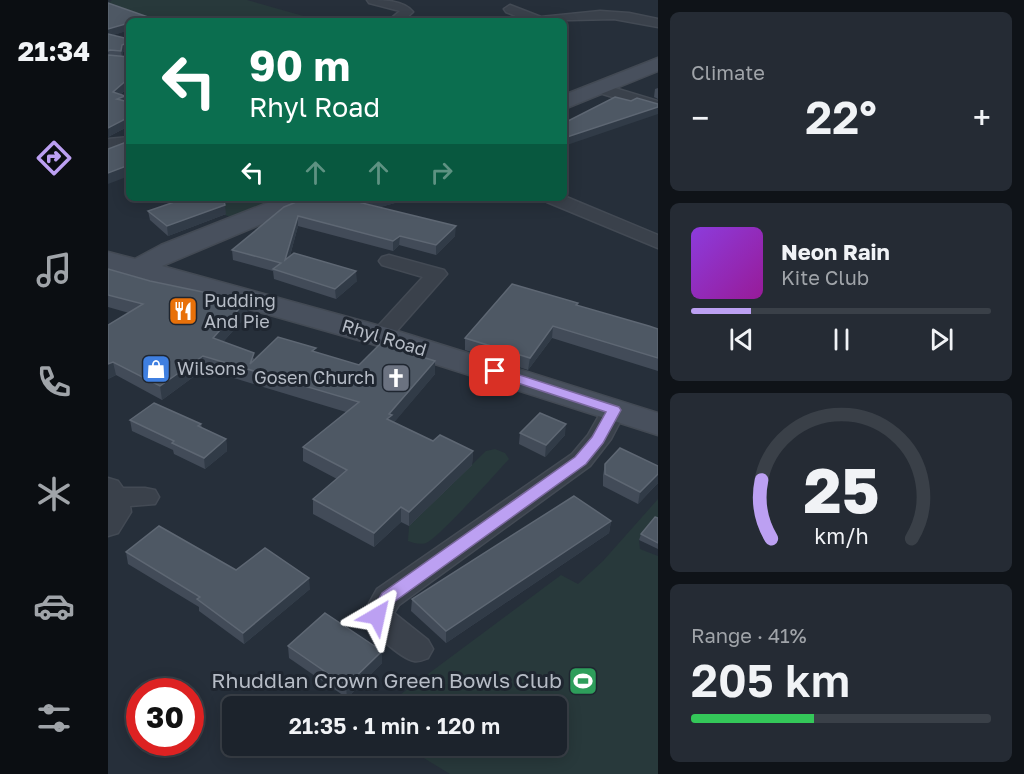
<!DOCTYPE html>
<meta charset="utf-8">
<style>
:root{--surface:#1c232c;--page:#252b34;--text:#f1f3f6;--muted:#a0a4a9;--line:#3a4048;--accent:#bca0f2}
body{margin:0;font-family:"Golos Text",sans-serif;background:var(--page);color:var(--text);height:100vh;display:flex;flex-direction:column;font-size:22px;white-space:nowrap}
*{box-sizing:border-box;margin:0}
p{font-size:20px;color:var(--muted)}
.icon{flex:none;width:33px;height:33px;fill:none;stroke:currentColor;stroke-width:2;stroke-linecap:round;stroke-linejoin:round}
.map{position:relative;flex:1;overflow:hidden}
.drawer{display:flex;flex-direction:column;gap:12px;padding:12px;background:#0f1318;width:366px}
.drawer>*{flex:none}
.guide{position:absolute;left:18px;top:18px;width:441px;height:183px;border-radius:9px;box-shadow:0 3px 15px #0003,0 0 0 2px var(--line);background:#0b6e4f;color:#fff;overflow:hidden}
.speed{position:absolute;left:18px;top:678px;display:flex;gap:12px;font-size:30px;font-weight:700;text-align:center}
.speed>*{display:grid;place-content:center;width:78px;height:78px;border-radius:50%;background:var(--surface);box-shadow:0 3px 15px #0003,0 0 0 2px var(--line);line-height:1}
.speed .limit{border:9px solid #d22;background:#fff;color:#111}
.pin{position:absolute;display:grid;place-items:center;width:51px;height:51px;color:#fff;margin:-26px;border-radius:12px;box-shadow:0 3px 9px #0006}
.me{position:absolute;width:66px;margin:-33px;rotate:36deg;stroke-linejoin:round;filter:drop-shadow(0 0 4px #0008)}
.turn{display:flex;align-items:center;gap:21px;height:126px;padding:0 24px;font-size:27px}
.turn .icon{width:78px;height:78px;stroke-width:2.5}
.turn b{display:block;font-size:42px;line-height:51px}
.lanes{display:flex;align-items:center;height:57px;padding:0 24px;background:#0003;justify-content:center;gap:30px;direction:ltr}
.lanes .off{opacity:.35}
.big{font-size:45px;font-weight:600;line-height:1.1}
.drawer .tile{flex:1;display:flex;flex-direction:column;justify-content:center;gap:9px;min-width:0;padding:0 21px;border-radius:9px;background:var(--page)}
.drawer .dial{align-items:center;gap:0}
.dial svg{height:156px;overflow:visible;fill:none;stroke:var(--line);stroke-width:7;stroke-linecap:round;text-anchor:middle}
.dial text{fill:var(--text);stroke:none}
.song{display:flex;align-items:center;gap:18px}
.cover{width:72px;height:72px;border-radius:9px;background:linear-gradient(135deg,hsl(270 70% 55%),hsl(300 70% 35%))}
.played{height:6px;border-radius:3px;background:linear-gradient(90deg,var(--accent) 20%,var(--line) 20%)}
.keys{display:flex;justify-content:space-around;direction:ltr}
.heat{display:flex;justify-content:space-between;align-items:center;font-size:33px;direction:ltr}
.charge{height:9px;border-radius:4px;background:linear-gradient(90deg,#34c759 41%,var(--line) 0)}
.trip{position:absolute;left:114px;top:696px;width:345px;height:60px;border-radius:9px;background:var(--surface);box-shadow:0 3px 15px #0003,0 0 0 2px var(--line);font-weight:600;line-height:60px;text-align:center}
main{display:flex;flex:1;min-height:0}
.tab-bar{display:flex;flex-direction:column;width:108px;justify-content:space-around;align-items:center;background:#0b0e12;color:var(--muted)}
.tab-bar .icon{width:42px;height:42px}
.tab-bar .selected{color:var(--accent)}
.tab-bar b{font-size:27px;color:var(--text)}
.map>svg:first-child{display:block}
.green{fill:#28393b}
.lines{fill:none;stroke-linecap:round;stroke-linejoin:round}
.street-casing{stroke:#434a54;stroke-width:3}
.secondary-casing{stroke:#434a54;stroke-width:3}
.street{fill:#3a414b;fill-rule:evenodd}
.secondary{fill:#48505d;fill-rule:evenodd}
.wall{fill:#424b58}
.shaded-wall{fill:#313b47}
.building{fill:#4e5864;stroke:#5e6773;stroke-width:1.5}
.route{fill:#bca0f2;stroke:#7a689d;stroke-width:1.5}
.labels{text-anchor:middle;stroke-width:6;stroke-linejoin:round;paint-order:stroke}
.poi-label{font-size:18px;fill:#b6bcc6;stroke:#1f2630;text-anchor:start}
.street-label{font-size:18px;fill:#b6bcc6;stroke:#1f2630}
.near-poi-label{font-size:21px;fill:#b6bcc6;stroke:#1f2630;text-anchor:end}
</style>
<main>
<nav class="tab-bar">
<b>21:34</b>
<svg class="icon selected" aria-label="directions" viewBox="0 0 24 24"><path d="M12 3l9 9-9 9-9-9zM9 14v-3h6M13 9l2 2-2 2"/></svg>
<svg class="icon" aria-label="music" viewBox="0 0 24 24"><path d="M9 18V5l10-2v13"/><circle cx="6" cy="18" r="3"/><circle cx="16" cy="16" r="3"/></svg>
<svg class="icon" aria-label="phone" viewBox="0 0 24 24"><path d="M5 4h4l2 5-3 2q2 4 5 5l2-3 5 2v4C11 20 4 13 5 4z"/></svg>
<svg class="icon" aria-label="climate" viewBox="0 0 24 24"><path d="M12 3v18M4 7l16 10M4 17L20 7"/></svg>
<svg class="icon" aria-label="car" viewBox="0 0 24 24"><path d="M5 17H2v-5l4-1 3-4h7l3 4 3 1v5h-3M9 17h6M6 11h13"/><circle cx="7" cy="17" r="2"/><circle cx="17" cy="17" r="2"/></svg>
<svg class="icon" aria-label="filters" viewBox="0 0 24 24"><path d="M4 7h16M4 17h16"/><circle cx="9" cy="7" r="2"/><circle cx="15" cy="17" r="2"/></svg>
</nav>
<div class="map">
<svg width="550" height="774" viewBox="0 0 550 774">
<rect width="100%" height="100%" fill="#262f3a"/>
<g class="green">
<polygon points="4,0 139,0 206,19 45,21 0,9 0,4"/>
<polygon points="81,198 149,198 160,204 122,217"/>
<path d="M 387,449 L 397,453 L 401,459 C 387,474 332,537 318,543 C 311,545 306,543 300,541 L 301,526 L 378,451 Z"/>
<polygon points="550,499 550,519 531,540 532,549 550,556 550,774 342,774 296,746 448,746 448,706 277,706 453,575 470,584 495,561"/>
</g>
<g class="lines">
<g class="street-casing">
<g id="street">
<path d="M 259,0 C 274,0 296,0 305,12 L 295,21 L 280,21 L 292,11 L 261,3 Z"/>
<polygon points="402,5 433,17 492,11 521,13 550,19 550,27 506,19 420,21 398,12 396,9"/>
<polygon points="490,83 550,101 550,111 485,91 482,88 485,85"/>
<polygon points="21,137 21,147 0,149 0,139"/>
<polygon points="456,196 550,235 550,248 439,202 436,198 456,198"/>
<polygon points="281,255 336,270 339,274 280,341 272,343 264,341 261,336 315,277 274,265 271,261 274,257"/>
<path d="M 506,402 L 515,405 L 518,410 L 503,439 L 482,466 L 291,605 L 286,613 L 320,640 L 325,649 L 320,658 C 315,660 311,662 306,661 C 292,658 260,629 254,616 L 269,589 L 464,454 L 480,435 L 497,405 Z"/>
<polygon points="0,478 10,481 15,488 37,488 47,490 51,497 47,504 22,506 23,512 10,533 0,536"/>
</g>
</g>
<g class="secondary-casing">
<g id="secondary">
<polygon points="550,58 550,71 456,109 456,95"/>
<polygon points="172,198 207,198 203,203 54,266 283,329 550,413 550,435 261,343 0,269 0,252 27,259 53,245"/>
</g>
</g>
<use href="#street" class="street"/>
<use href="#secondary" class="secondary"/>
</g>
<g class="wall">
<polygon points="0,3 40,17 41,21 21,21 21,30 5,35 21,39 21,50 15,52 14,56 21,57 21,87 13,94 17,96 21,126 0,137"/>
<polygon points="550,88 550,99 546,97 547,89"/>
<polygon points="198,198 287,198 287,203 272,207 347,236 328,255 291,245 285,251 190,226 182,256 249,281 228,299 166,279 165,271 125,260 124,250"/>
<polygon points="40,211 118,214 60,236 42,220"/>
<polygon points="0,269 140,314 115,342 147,359 208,352 251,365 327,374 286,422 325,441 365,451 364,465 301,526 293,522 266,547 205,514 205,499 229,479 195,461 195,447 238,412 96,369 54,400 8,375 0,379 21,313 0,307"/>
<polygon points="470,303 469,306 550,329 550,371 444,338 420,370 357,350 357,338"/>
<polygon points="22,420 93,424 94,428 118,439 119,451 97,469 66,454 65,450 24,431"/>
<polygon points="412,433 457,435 437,457 411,444"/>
<polygon points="497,464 550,466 550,483 530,504 495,486 495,475"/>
<polygon points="550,518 550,549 531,540 533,534"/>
<polygon points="503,521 501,533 338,643 303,611 304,599"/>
<polygon points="18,552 128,570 202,589 136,644 91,611 91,607 20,564"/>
<polygon points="180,646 274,651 274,663 239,698 181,658"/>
</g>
<g class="shaded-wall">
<polygon points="40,17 41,21 28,21"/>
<polygon points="21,23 21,30 0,37 0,29"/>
<polygon points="21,42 21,50 15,52 14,58 13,51 14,45"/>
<polygon points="21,78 21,87 7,99 5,92"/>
<polygon points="17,96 18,103 9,99"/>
<polygon points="550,107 550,114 456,146 456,138"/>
<polygon points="21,117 21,126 0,137 0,128"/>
<polygon points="21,165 21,176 0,184 0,173"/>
<polygon points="271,198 287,198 287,203 254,212 254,203"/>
<polygon points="117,205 118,214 60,236 59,226"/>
<polygon points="190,216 190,226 178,270 177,260"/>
<polygon points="348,226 347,236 328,255 328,245"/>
<polygon points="292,236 291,245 285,251 285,241"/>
<polygon points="248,271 249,281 228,299 227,289"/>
<polygon points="138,301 140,314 106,352 105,338"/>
<polygon points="445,326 444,338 420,370 422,358"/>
<polygon points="95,356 96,369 54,400 52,386"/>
<polygon points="327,361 327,374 284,425 279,419 281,414"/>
<polygon points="5,362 8,375 0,379 0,364"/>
<polygon points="458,424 457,435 437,457 438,445"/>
<polygon points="118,439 119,451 97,469 96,458"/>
<polygon points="365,451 364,465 301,526 301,512"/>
<polygon points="550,474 550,483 530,504 532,492"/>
<polygon points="293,507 293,522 266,547 266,533"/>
<polygon points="503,521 501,533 338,643 338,631"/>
<polygon points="201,578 202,589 136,644 135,633"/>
<polygon points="274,651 274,663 239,698 238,686"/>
</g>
<g class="building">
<polygon points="0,3 40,17 28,21 21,21 21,23 0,29"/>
<polygon points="0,34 21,39 21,42 14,45 13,51 2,50 0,51"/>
<polygon points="0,55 21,57 21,78 5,92 17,96 9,99 21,102 21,117 0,128"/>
<polygon points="507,97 523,101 529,98 550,104 550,107 456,138 456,123"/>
<polygon points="21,141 21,165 0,173 0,149"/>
<polygon points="78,198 115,198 117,205 59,226 40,211"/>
<polygon points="198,198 271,198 254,203 348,226 328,245 292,236 285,241 190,216 177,260 186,253 248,271 227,289 165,269 173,263 124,250 176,207"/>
<polygon points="0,269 42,281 138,301 105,338 146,353 142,364 170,337 208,348 204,351 251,365 272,344 327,361 281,414 284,415 279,419 325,441 332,435 365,451 301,512 293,507 266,533 205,499 239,470 195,447 251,402 95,356 52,386 5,362 0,364 0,325 35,304 0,295"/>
<polygon points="404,284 470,303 468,305 541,326 550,329 550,358 445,326 422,358 357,338"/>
<polygon points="46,403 93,424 90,426 118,439 96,458 64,443 66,441 22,420"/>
<polygon points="432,413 458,424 438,445 412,433"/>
<polygon points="512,448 550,466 550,474 532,492 497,474 497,464"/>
<polygon points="466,496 503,521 338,631 304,599"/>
<polygon points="547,517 550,518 550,543 533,534"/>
<polygon points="51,526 128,570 157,548 201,578 135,633 89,599 92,597 18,552"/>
<polygon points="217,613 274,651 238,686 180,646"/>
</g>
<polygon class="route" points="387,367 511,407 513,410 495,443 478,464 286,602 276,621 269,623 263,621 261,616 274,593 467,457 484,437 498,412 382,374 380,371"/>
<defs>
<g id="restaurant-square" transform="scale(1.5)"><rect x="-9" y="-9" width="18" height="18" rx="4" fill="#e8710a" stroke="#1f2630"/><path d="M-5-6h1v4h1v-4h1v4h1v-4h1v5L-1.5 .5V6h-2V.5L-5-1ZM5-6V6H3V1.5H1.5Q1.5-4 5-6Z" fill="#fff"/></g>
<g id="shop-square" transform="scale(1.5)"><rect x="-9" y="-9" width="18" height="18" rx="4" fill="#3f7fe0" stroke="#1f2630"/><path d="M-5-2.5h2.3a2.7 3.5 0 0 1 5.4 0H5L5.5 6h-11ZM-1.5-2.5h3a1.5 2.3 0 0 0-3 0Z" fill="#fff"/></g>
<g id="church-square" transform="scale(1.5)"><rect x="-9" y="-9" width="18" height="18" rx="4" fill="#6b7280" stroke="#1f2630"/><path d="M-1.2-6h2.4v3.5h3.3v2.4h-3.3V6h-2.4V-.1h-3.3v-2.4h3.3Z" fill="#fff"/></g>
<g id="stadium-square" transform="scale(1.5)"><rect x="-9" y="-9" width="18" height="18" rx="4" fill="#2e9e5b" stroke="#1f2630"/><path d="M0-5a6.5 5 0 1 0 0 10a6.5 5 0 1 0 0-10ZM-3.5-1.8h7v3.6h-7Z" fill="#fff"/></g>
</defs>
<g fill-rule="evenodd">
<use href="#restaurant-square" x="75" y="311"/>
<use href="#shop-square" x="48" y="369"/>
<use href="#church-square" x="288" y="378"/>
<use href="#stadium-square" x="475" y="681"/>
</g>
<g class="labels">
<g class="poi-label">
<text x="96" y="307">Pudding<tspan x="96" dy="21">And Pie</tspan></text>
<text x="69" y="375">Wilsons</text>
<text x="267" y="384" text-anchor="end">Gosen Church</text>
</g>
<g class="street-label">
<text transform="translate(276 338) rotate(17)" y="6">Rhyl Road</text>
</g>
<g class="near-poi-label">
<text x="454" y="688">Rhuddlan Crown Green Bowls Club</text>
</g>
</g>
</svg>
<div class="speed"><div class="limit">30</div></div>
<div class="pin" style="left:387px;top:371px;background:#d93025"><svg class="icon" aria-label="arrive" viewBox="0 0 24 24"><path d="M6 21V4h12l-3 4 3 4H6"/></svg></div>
<svg class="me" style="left:269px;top:616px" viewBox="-20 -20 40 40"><path d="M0-17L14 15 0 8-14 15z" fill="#bca0f2" stroke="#fff" stroke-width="4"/></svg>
<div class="trip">21:35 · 1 min · 120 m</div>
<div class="guide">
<div class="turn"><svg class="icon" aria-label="left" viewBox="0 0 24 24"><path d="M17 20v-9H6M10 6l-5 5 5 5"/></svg><div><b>90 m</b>Rhyl Road</div></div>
<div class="lanes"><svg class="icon" aria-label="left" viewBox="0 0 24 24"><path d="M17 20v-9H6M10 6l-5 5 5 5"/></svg><svg class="icon off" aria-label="ahead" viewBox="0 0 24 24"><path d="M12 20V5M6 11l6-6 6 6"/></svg><svg class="icon off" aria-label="ahead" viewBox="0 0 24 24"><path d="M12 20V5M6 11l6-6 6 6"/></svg><svg class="icon off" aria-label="right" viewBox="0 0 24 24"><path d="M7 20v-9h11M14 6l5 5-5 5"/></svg></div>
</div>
</div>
<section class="drawer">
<div class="tile"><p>Climate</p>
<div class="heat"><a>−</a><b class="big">22°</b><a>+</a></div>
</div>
<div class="tile">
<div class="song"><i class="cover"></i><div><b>Neon Rain</b><p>Kite Club</p></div></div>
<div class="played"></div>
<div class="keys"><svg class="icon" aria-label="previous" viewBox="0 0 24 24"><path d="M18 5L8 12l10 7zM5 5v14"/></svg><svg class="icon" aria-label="pause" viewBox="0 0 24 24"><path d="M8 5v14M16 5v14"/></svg><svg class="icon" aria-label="next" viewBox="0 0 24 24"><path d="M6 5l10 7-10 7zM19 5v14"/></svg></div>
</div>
<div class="tile dial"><svg viewBox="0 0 100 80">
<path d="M14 69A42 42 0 1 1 86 69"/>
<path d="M14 69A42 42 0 0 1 9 39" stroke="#bca0f2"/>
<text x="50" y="56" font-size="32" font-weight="700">25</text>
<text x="50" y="72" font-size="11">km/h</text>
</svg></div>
<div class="tile"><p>Range · 41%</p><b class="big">205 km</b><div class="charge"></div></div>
</section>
</main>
